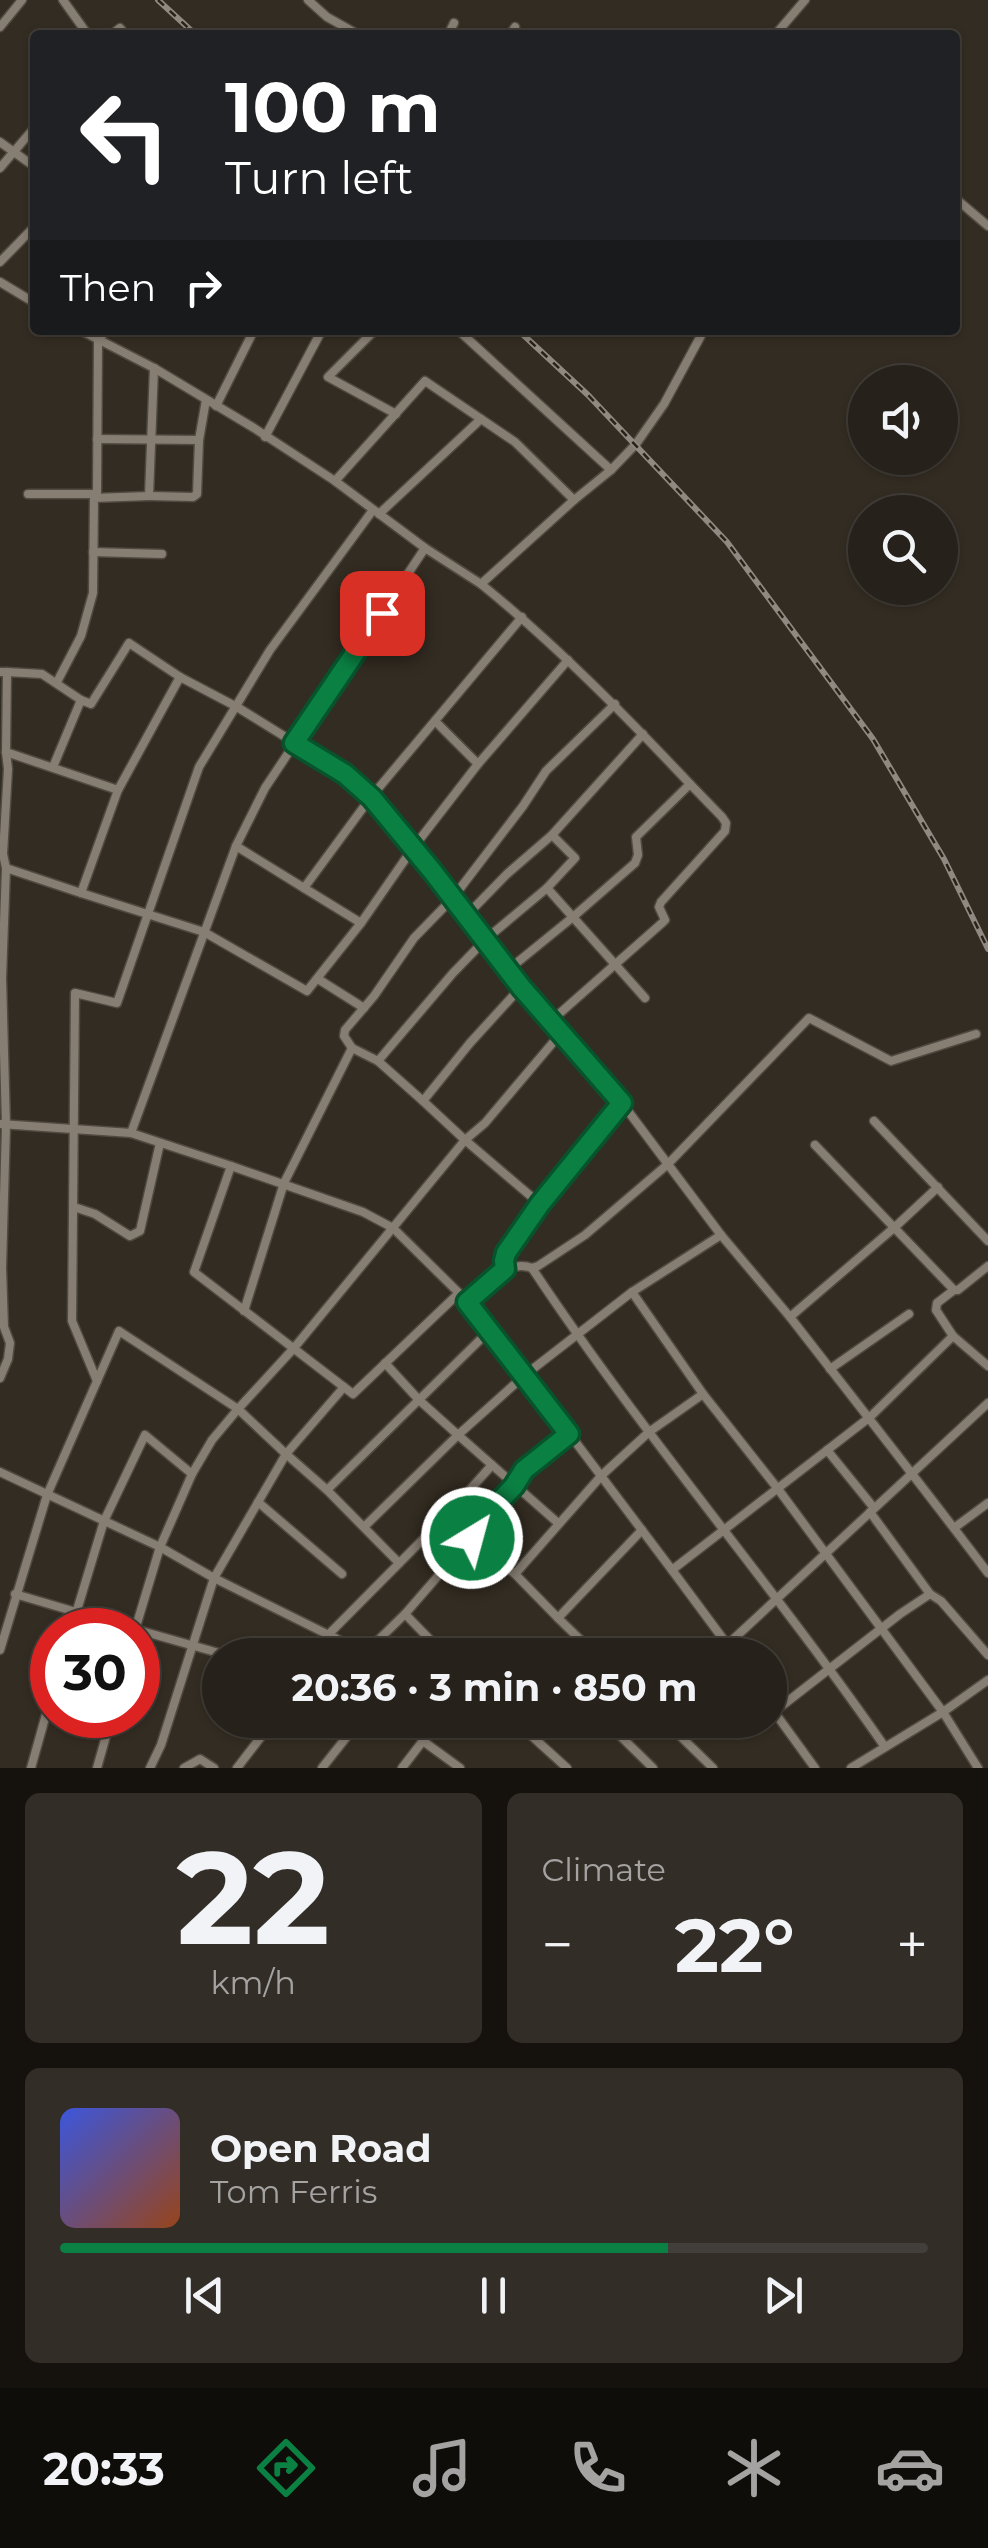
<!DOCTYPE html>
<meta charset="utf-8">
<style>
:root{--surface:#26211a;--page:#322e27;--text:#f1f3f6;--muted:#a4a3a2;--line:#423e39;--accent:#0b8043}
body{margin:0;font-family:Montserrat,sans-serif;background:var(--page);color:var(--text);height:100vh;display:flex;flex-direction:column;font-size:38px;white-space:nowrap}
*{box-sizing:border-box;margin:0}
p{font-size:32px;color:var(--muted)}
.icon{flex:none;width:55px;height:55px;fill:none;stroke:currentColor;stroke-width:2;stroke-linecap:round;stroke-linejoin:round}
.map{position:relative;height:1768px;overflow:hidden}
.panel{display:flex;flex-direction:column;gap:25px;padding:25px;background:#15120e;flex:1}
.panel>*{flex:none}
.hud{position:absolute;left:30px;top:30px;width:930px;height:305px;border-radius:10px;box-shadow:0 2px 8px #0004,0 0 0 2px var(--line);background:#202124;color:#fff;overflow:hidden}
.fabs{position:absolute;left:848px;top:365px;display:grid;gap:20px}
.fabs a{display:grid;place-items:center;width:110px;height:110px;border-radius:50%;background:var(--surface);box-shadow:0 2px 8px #0004,0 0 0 2px var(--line);font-size:50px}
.speed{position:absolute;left:30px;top:1608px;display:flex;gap:20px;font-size:50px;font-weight:700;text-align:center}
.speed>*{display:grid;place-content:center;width:130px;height:130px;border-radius:50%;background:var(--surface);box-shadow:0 2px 8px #0004,0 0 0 2px var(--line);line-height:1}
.speed .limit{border:15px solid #d22;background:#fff;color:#111}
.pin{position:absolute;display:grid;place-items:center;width:85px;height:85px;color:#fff;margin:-42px;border-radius:20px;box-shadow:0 5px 15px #0006}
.me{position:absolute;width:110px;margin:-55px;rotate:37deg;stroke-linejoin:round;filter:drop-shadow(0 0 8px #0008)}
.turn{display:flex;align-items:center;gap:35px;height:210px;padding:0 30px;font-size:45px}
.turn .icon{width:130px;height:130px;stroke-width:2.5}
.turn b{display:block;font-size:70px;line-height:85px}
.then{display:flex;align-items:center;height:95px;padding:0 30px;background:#0003;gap:20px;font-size:38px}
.big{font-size:75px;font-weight:700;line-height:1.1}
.panel .tile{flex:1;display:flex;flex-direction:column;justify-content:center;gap:15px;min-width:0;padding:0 35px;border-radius:15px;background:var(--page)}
.panel .dial{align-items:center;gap:0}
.dial b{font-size:130px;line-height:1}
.song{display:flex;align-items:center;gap:30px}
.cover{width:120px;height:120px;border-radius:15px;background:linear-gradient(135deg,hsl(230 70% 55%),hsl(20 70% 35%))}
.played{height:10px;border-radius:5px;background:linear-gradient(90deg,var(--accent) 70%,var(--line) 70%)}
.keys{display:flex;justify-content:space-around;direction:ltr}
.heat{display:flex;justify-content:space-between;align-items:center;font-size:55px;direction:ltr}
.panel .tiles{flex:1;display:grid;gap:25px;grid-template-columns:1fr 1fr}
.tile:last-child{grid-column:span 2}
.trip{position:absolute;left:202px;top:1638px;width:585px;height:100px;border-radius:50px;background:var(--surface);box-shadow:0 2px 8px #0004,0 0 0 2px var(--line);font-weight:700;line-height:100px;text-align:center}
.tab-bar{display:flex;height:160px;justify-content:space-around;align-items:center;background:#0f0d0a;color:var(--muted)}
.tab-bar .icon{width:70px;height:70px}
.tab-bar .current{color:var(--accent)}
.tab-bar b{font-size:45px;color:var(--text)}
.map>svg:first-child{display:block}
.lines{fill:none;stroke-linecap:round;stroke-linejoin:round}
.minor-casing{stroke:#504a41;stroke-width:11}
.minor{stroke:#877e73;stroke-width:8}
.rail-casing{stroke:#908981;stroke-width:6}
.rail{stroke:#292219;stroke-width:2.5;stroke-dasharray:8;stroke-linecap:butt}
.route-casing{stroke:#07532c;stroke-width:25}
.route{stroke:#0b8043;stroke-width:18}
</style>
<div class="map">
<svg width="988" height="1768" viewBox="0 0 988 1768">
<rect width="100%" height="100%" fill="#332c22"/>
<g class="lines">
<g class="minor-casing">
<g id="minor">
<polyline points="63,0 88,35"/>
<polyline points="308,0 327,17 359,35"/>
<polyline points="0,27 22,0"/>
<polyline points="111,35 120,28 126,35"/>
<polyline points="448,35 454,23"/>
<polyline points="510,35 515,27"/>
<polyline points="775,35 805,0"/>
<polyline points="0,142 35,167"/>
<polyline points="0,168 35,127"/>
<polyline points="955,198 988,226"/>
<polyline points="0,262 35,226"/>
<polyline points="0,282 35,303"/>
<polyline points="80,330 154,368 254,428 335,481 425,548 481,584"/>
<polyline points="375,330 328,377 396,414"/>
<path d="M 458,330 L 611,470 L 574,500 L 481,584 C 556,645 624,714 690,784 L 636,837 L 638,855 L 635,863 L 573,917 L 508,970"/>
<polyline points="216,406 254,330"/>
<polyline points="265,437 322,330"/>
<polyline points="97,439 199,440"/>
<polyline points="611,470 636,444 664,404 704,330"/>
<polyline points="335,481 425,381 515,442 574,500"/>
<polyline points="28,494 97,494 98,341 106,330"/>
<polyline points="149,496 193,497 197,494 199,440 206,400"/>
<polyline points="379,514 481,419"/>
<polyline points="93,552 162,554"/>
<polyline points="0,672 7,672 6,752 8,769 3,854 6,868 2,978 6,1125 2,1268 4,1327 10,1343 8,1359 0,1378"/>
<polyline points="7,672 42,674 81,700 91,704 129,643 180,677 237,707 345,774 371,797 433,872 521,987 561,1033 485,1123 465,1140 294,1348 238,1409 286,1454 214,1578 161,1745 150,1768"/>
<polyline points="180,677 118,790 81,893 204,932 307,991 361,923 413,848 478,764 568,660"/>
<polyline points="57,682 81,636 93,593 94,498 149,496 154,368"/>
<polyline points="435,721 478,764"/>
<polyline points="6,752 118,790"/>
<polyline points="53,767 81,700"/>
<polyline points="552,835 643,734"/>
<polyline points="236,846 304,888"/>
<polyline points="6,868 81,893"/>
<polyline points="547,888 645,998"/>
<polyline points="361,923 304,888 371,797 522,617"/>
<polyline points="318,979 364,1008"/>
<polyline points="521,987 470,1043 423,1101 465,1140 540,1204"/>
<polyline points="551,1021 662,923 665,920 659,907 661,902 725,831 726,823 722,817 690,784"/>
<polyline points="561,1033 622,1103 721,1235"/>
<polyline points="378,1061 352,1048 344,1036 345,1030 374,996 414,938 452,899 523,806 546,771 615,704"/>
<polyline points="423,1101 378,1061 453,973 486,939 547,888 575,858 552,835 507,874 466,916"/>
<polyline points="874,1121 988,1241"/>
<polyline points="0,1124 131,1133 231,1166 194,1272 353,1394 459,1293"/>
<polyline points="131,1133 236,846 265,788 425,548"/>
<polyline points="815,1145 954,1290 958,1290 988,1266"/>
<polyline points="231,1166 363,1212 393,1228 465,1299 525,1375 672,1570 870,1417 953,1336 988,1366"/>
<path d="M 938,1187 L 895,1227 L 790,1317 C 856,1402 923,1487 988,1573"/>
<polyline points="74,1207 95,1214 130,1236 140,1231 160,1143"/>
<path d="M 532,1268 C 642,1434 772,1584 885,1747"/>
<polyline points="505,1269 503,1261 506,1253 540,1204 622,1103"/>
<path d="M 467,1303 C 485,1287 506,1258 532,1268 L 538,1266 L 585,1235 L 668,1164 L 809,1018 L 891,1061 L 976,1034"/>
<polyline points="244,1311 284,1183 352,1048"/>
<polyline points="953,1336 936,1310 937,1303 954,1290"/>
<polyline points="830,1369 909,1314"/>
<polyline points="97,1381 72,1321 75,993 117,1003 199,767 270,650 373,510"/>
<polyline points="344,1387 286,1454 327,1490 399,1563"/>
<polyline points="703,1394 778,1489 943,1712 978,1768"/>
<polyline points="827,1450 874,1508"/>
<polyline points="0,1472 160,1547 214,1578 369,1655"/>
<polyline points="327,1490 489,1331"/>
<polyline points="258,1502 342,1574"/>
<polyline points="870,1512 930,1594"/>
<polyline points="558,1523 458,1435 525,1375 632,1292"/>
<polyline points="364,1527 458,1435 419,1400 385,1363"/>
<polyline points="954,1528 988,1503"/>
<polyline points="471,1538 515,1574 602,1475 649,1432 703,1394 632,1292 721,1235 790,1317"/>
<polyline points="672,1570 735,1655"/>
<polyline points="515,1574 558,1618"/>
<polyline points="15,1594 137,1630"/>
<polyline points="405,1614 445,1655"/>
<polyline points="71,1630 104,1521 145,1435 192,1474 160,1547 135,1630"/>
<polyline points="138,1630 226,1655"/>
<polyline points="328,1635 448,1514 492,1465"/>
<polyline points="727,1645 988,1403"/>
<polyline points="0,1650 47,1495 119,1331 238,1409 212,1440 192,1474"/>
<polyline points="365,1653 405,1614 471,1538 474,1528 514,1486 524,1470 569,1434"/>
<polyline points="322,1655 335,1638"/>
<polyline points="596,1655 558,1618 642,1530"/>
<polyline points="770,1706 815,1768"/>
<polyline points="774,1712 900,1614 930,1594 941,1601 988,1655"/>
<polyline points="514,1720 567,1768"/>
<polyline points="604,1720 653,1768"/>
<polyline points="684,1720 674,1730 713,1768"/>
<polyline points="423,1741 460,1768"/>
<polyline points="31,1768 52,1693"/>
<polyline points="97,1768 112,1715"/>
<polyline points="184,1768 200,1759 214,1768"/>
<polyline points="237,1768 274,1720"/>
<polyline points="322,1768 360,1720"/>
<polyline points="402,1768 439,1720"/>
<polyline points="851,1768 943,1712 988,1680"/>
</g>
</g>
<use href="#minor" class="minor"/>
<g class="rail-casing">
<g id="rail">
<polyline points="158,0 196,35"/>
<polyline points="518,330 588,395 727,542 873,739 944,859 988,949"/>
</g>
</g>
<use href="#rail" class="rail"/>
</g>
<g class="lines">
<g class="route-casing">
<polyline id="route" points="382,613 294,743 345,774 372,798 433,872 521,987 622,1103 540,1204 506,1253 504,1261 505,1269 467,1302 569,1434 524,1470 514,1486 474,1528 472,1538"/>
</g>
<use href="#route" class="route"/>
</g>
</svg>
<div class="fabs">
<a><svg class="icon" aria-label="sound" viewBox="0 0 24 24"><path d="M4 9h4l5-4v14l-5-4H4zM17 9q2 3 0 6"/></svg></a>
<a><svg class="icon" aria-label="search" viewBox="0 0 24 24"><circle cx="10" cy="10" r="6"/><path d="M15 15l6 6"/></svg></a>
</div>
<div class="speed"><div class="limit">30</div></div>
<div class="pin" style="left:382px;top:613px;background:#d93025"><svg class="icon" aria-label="arrive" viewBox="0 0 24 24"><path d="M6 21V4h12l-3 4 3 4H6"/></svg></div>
<svg class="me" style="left:472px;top:1538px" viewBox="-20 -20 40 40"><circle r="17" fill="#0b8043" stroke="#fff" stroke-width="3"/><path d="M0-11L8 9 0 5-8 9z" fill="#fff"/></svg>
<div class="trip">20:36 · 3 min · 850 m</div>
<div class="hud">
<div class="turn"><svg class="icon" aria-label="left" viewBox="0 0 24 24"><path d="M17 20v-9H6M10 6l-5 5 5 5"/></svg><div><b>100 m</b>Turn left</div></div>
<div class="then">Then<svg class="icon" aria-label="right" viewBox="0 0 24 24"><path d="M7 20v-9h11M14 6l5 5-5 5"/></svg></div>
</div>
</div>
<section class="panel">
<div class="tiles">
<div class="tile dial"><b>22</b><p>km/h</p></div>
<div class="tile"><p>Climate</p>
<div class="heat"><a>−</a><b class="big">22°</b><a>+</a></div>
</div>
<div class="tile">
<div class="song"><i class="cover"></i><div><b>Open Road</b><p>Tom Ferris</p></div></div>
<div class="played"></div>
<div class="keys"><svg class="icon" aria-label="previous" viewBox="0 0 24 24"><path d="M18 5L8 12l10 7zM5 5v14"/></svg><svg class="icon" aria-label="pause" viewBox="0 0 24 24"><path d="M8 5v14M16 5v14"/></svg><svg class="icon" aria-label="next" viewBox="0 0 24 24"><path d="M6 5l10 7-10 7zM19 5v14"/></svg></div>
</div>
</div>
</section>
<nav class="tab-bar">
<b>20:33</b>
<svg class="icon current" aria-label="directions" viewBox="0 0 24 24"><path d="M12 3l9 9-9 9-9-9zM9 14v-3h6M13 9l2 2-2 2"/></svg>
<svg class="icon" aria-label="music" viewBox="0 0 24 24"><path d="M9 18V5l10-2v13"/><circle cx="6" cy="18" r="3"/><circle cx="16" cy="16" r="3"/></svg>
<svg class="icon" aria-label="phone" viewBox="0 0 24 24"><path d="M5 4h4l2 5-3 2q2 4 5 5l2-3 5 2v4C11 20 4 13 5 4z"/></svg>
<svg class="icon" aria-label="climate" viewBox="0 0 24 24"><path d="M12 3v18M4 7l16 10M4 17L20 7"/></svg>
<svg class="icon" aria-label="car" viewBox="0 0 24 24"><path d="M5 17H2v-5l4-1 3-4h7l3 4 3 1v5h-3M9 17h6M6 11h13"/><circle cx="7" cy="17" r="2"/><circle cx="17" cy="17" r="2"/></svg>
</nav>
